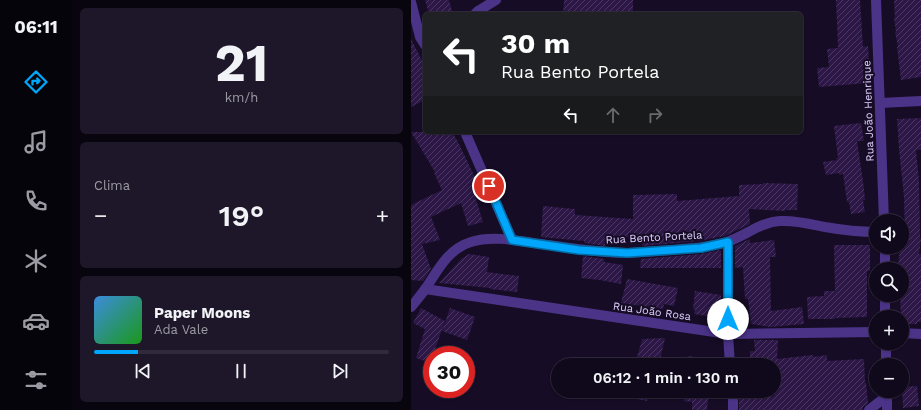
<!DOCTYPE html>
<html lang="pt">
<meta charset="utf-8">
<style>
:root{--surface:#10091c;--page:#1e1729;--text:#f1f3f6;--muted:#9c9aa3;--line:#302a3b;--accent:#00a6fb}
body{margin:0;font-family:"Work Sans",sans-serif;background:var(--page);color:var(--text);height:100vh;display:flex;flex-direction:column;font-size:15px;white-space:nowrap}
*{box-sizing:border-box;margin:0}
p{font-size:13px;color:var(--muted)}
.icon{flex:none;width:22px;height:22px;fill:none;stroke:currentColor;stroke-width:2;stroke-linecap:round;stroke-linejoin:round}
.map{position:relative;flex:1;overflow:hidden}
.side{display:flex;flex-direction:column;gap:8px;padding:8px;background:#09050f;width:339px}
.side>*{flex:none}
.hud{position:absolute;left:12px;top:12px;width:380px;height:122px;border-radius:6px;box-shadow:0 1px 3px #0004,0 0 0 1px var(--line);background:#202124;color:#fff;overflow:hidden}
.buttons{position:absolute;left:458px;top:214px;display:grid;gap:8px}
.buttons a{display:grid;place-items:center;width:40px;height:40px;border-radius:50%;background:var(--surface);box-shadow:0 1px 3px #0004,0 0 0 1px var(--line);font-size:20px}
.speed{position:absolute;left:12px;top:346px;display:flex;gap:8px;font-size:20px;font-weight:700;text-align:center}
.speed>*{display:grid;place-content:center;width:52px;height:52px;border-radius:50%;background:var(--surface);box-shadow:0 1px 3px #0004,0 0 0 1px var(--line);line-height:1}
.speed .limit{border:6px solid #d22;background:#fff;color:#111}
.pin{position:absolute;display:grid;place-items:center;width:34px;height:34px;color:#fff;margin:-17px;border:2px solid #fff;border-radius:50%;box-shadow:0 1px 4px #0007}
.me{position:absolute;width:44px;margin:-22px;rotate:0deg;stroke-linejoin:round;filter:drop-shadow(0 0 3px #0008)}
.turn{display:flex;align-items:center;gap:14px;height:84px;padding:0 12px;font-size:18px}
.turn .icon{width:52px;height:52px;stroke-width:2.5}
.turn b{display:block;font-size:28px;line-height:34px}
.lanes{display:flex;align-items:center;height:38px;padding:0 12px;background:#0003;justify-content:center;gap:20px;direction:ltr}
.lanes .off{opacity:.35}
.big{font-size:30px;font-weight:600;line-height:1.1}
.side .tile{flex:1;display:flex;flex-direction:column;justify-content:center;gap:6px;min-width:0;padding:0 14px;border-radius:6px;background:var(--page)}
.side .dial{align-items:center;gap:0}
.dial b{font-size:52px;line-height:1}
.song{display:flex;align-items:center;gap:12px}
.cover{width:48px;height:48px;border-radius:6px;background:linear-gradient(135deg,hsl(210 70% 55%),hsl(120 70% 35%))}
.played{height:4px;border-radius:2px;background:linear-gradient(90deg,var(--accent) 15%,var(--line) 15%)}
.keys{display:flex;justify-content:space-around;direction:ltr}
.heat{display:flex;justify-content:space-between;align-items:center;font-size:22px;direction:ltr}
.trip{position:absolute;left:140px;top:358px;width:230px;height:40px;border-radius:20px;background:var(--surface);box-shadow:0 1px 3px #0004,0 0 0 1px var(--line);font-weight:600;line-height:40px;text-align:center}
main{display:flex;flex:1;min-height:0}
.dock{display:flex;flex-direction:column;width:72px;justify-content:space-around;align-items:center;background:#06040b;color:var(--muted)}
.dock .icon{width:28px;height:28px}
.dock .current{color:var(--accent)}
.dock b{font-size:18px;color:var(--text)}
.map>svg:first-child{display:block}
.building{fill:url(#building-hatch)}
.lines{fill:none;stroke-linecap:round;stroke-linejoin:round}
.minor{stroke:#4b3388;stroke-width:10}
.route-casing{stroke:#006ca3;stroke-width:10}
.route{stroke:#00a6fb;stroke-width:7}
.labels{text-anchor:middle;stroke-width:4;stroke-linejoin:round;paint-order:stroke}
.street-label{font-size:11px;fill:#e0d0ff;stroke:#160c25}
</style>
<main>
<nav class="dock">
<b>06:11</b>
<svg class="icon current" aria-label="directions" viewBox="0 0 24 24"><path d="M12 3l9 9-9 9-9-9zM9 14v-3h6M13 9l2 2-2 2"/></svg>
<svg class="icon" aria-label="music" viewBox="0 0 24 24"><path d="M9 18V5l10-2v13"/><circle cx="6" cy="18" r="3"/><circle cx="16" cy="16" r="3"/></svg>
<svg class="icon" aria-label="phone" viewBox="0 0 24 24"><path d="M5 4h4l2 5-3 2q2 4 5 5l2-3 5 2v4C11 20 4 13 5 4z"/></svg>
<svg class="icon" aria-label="climate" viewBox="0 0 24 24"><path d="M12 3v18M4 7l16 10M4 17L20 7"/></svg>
<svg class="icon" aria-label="car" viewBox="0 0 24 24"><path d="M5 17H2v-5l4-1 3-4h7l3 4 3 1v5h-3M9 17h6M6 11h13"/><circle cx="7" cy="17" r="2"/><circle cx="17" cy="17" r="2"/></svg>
<svg class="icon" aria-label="filters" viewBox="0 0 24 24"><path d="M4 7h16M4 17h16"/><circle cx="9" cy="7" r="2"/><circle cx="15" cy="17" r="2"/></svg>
</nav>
<section class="side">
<div class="tile dial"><b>21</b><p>km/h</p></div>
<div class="tile"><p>Clima</p>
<div class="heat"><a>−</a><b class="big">19°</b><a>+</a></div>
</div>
<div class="tile">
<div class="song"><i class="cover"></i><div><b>Paper Moons</b><p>Ada Vale</p></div></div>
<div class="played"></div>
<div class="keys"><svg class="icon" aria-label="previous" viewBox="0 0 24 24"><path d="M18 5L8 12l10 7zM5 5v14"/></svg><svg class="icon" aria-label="pause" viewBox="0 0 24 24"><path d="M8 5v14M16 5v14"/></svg><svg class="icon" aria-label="next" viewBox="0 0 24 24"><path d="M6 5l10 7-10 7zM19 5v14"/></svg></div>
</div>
</section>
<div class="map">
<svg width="510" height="410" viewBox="0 0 510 410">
<defs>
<pattern id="building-hatch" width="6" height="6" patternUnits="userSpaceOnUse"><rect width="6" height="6" fill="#2c1747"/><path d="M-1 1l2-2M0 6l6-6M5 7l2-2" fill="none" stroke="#4a3863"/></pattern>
</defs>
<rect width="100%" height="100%" fill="#160c25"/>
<g class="building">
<polygon points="14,0 38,0 42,14 18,14"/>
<polygon points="153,0 222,0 222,14 152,14"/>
<polygon points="425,0 449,0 452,47 457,46 458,63 455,63 457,83 408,87 406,68 418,67 416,49 427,48"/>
<polygon points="483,0 510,0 510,77 490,80 486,47 487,47 484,32 485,32 483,18 484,18"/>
<polygon points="0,39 14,66 14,100 0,107"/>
<polygon points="510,118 510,150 505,150 508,181 509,239 510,239 508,254 510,254 510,322 506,322 506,324 491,324 491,317 490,317 489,295 493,294 492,266 487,266 489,247 491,247 491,237 494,237 493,197 488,149 486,119"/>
<polygon points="450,123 453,141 446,141 453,188 453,189 454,200 452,200 454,212 440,214 438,202 436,202 432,174 428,175 428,173 415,175 412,162 426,160 425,158 427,158 423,126"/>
<polygon points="0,132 41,132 47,142 71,192 64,196 72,222 57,226 50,203 20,217 29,240 11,244 20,269 12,281 0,280 0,205 31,190 23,173 24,172"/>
<polygon points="352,183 387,184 386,210 374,210 374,211 338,209 339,224 314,236 288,241 231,246 232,238 196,236 194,246 173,243 173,241 130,237 132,206 164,209 164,215 222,219 222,195 266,194 266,201 328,196 328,185 352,184"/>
<polygon points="339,239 339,243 363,240 365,257 359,257 360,311 391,307 393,324 359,327 340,324 337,299 334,299 332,267 324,268 324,246"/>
<polygon points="423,245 459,245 459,271 456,271 456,317 424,318 424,319 397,319 396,297 413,296 413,291 424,291"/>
<polygon points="310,250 310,268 229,268 230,259 290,254"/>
<polygon points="58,254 78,257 76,272 108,276 106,292 79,289 79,288 28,283 50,259"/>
<polygon points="172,256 193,259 193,262 212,265 210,284 189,280 170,278"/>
<polygon points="216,279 267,288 263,306 253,304 252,309 210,303"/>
<polygon points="284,291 310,295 310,306 308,318 283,314 284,309 282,309"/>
<polygon points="10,308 34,321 22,355 21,355 20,363 5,358 14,329 2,323"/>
<polygon points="39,308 64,317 56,340 31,331"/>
<polygon points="254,338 248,365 224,365 231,339"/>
<polygon points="343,340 367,340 366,359 402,355 403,357 416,355 416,361 453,359 454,383 455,383 457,403 452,407 452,410 328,410 328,399 363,396 363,365 339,365 339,351 344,351"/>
<polygon points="277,356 300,359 299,365 276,365"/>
<polygon points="506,386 508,406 492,408 491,387"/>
<polygon points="217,391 237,391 236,401 216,397"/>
<polygon points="274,391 298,391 296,410 281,410 281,402 273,401"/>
</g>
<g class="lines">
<g class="minor">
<polyline points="465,0 473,221"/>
<polyline points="0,2 9,37 14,45"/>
<polyline points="64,14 67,11 85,0"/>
<polyline points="469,103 510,101"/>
<polyline points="54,132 101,240"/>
<polyline points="317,242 317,334 319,365"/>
<polyline points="474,247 474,269"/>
<polyline points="14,289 317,334 465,332"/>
<polyline points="474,295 474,317"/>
<path d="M 0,307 C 5,301 10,295 15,288 C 27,270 37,249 60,242 C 82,235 108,241 130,244 C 158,248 188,253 217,253 C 232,252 247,251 262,250 C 281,248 297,248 316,242 C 334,236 350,222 369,221 C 385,220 399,224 414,227 C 431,230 448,232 465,232"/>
<polyline points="491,333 510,334"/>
<polyline points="475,343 475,365"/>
<polyline points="322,391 322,410"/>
<polyline points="476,392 476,410"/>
<polyline points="458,410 476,396"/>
</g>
</g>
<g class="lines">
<g class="route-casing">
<polyline id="route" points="78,186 101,240 168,250 216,253 290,248 317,242 317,319"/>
</g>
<use href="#route" class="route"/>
</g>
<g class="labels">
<g class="street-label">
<text transform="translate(457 111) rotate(-92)" y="4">Rua João Henrique</text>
<text transform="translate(243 237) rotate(-3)" y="4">Rua Bento Portela</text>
<text transform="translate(241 311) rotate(8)" y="4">Rua João Rosa</text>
</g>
</g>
</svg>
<div class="buttons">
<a><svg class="icon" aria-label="sound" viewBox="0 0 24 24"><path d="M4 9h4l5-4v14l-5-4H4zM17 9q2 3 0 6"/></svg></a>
<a><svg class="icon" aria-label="search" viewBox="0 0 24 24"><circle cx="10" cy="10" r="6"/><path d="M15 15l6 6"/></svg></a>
<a>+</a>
<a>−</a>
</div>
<div class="speed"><div class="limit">30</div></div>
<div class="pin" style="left:78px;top:186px;background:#d93025"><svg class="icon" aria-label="arrive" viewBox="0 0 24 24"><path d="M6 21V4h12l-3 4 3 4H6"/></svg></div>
<svg class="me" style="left:317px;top:319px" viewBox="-20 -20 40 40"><circle r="19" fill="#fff"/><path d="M0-13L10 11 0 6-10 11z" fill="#00a6fb"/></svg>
<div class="trip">06:12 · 1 min · 130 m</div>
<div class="hud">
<div class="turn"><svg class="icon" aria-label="left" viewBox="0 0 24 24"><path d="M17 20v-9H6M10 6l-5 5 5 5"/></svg><div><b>30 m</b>Rua Bento Portela</div></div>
<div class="lanes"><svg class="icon" aria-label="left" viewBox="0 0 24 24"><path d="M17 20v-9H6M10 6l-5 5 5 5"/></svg><svg class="icon off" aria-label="ahead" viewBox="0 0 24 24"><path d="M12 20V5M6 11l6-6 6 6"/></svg><svg class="icon off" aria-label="right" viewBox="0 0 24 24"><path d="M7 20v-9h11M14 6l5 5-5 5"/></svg></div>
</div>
</div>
</main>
